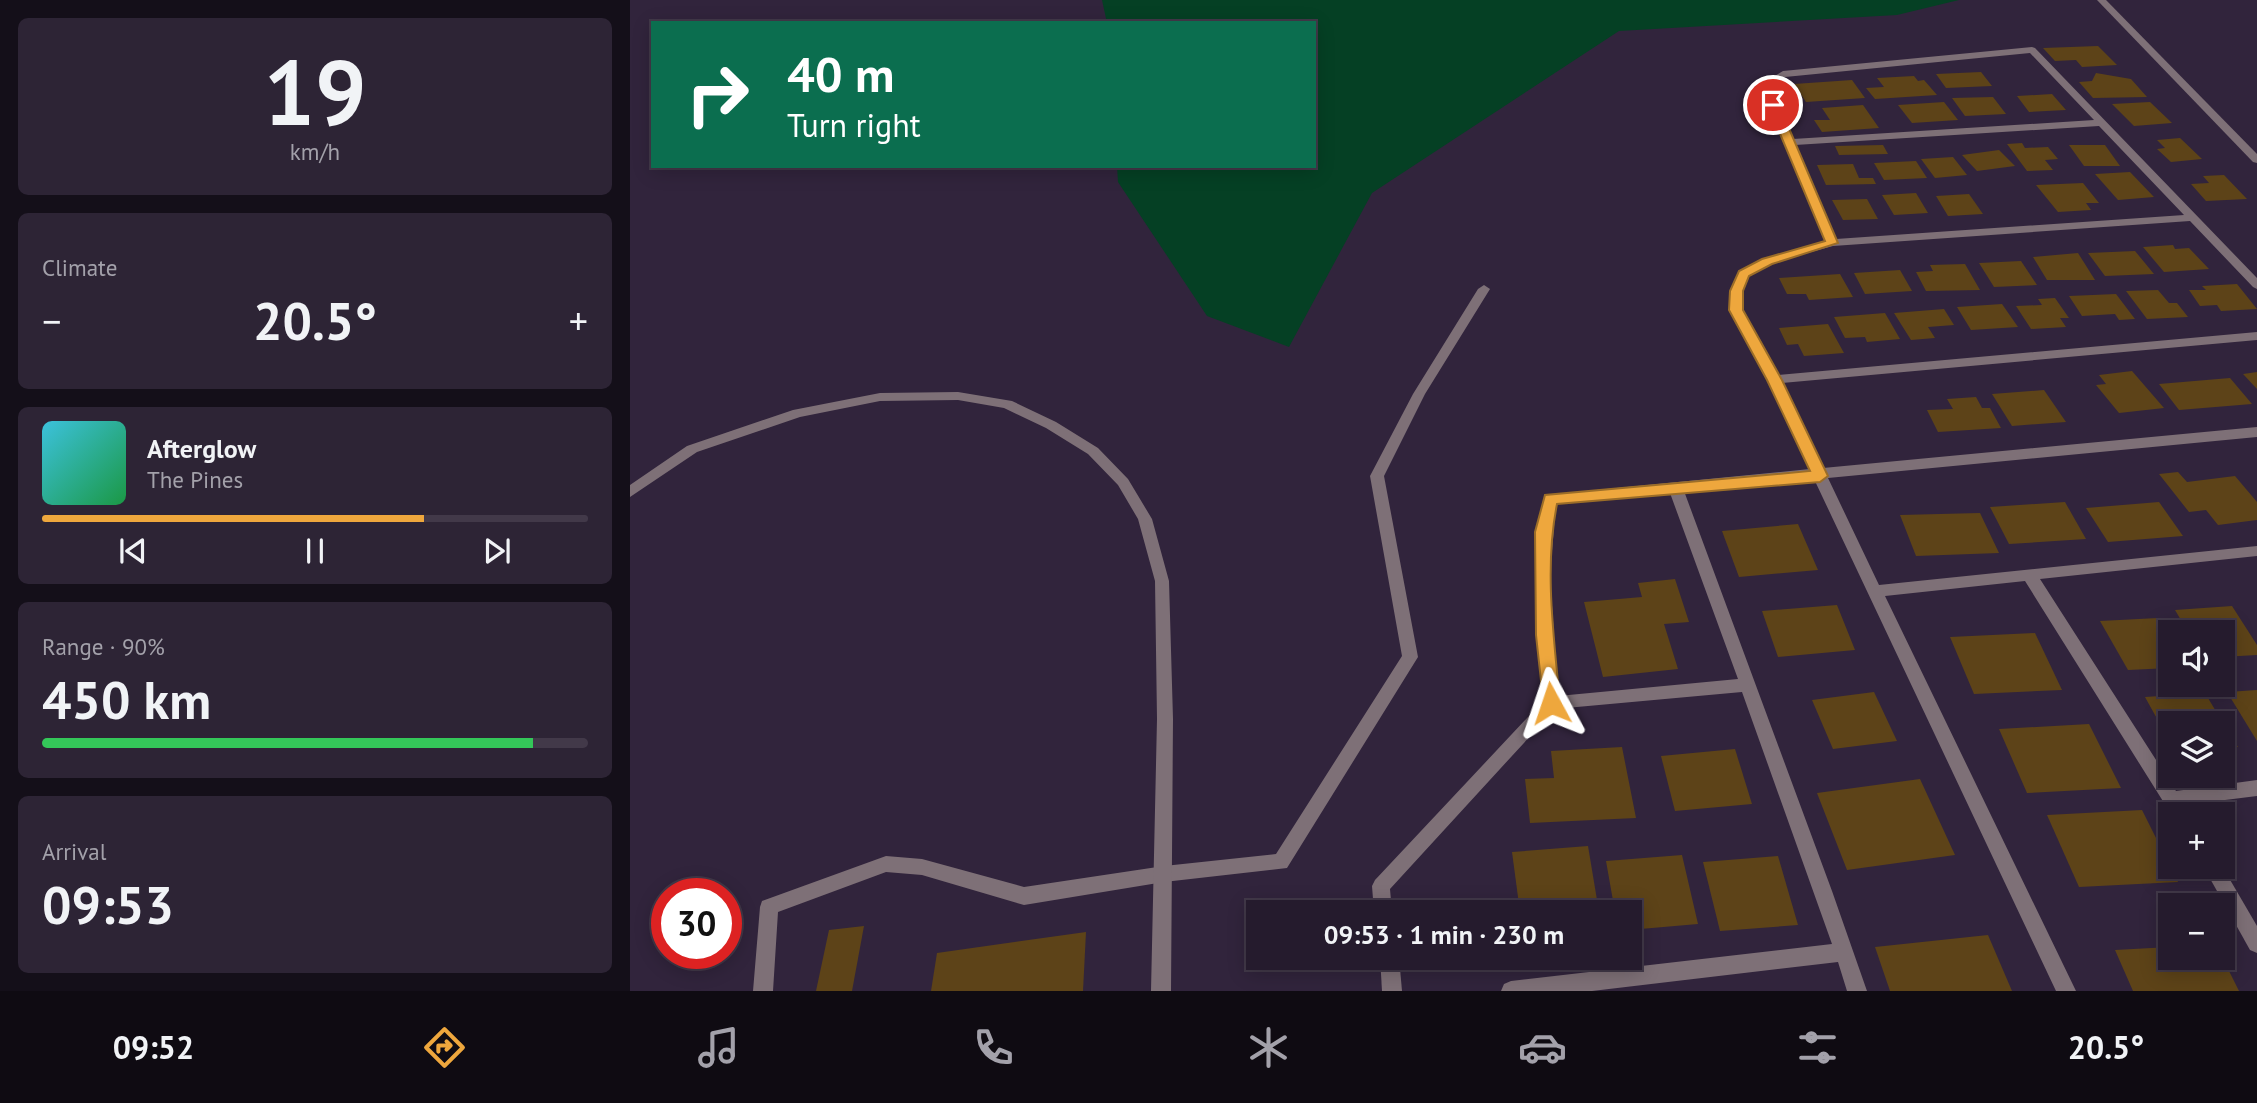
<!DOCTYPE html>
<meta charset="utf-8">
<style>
:root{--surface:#251b2d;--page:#2d2435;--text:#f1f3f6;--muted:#a3a1aa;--line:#423949;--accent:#eea73d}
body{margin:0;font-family:"PT Sans",sans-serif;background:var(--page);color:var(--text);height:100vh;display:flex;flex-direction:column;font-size:26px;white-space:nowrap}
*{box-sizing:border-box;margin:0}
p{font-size:23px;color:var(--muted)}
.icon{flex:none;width:38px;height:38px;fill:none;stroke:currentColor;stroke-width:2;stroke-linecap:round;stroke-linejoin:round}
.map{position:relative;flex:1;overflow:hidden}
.side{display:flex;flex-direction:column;gap:18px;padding:18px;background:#140f19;width:630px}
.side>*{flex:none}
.banner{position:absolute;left:21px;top:21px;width:665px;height:147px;border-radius:0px;box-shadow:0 4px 18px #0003,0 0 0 2px var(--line);background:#0b6e4f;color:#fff;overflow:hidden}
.controls{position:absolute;left:1528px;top:620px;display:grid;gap:14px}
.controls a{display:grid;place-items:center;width:77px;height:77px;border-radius:0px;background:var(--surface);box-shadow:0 4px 18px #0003,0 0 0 2px var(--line);font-size:35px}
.speed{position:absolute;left:21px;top:878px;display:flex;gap:14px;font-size:35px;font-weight:700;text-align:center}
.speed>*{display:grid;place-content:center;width:91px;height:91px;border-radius:50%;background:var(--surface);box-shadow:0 4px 18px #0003,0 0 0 2px var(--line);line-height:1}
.speed .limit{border:10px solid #d22;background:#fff;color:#111}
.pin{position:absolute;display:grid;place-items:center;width:60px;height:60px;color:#fff;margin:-30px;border:4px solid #fff;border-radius:50%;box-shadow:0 2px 7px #0007}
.me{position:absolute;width:77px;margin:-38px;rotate:355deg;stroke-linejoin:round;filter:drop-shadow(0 0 5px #0008)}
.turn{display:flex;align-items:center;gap:24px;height:147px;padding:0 21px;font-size:32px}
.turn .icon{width:91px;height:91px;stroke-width:2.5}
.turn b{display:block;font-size:49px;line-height:60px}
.big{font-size:52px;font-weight:800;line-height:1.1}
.side .card{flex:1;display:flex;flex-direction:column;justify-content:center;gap:10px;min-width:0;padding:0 24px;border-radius:10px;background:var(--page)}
.side .dial{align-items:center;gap:0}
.dial b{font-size:91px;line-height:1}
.song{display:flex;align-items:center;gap:21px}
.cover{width:84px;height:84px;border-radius:10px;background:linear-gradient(135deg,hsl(190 70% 55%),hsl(140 70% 35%))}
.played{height:7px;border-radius:4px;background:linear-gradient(90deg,var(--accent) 70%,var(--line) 70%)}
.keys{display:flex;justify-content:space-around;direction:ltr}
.heat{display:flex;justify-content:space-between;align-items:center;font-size:38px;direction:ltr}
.charge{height:10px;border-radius:5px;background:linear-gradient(90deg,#34c759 90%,var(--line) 0)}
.trip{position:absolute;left:616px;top:900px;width:396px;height:70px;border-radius:0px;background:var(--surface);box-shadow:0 4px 18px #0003,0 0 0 2px var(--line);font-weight:800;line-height:70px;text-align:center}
.tab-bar{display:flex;height:112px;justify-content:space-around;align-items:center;background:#0f0b12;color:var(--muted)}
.tab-bar .icon{width:49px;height:49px}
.tab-bar .active{color:var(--accent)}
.tab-bar b{font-size:32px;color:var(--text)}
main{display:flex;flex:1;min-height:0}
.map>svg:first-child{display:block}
.green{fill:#054024}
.building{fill:#5d4318}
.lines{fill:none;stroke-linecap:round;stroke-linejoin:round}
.minor{fill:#7e7077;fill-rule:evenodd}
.tertiary{fill:#7e7077;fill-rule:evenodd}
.route{fill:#eea73d;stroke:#9b6d28;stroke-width:2}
</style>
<main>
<section class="side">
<div class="card dial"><b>19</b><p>km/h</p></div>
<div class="card"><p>Climate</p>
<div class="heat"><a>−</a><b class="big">20.5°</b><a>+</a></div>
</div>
<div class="card">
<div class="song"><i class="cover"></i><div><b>Afterglow</b><p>The Pines</p></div></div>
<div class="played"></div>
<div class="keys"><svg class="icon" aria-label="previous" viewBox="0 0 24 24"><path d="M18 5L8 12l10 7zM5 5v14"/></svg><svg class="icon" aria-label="pause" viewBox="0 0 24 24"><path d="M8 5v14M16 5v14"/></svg><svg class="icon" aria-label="next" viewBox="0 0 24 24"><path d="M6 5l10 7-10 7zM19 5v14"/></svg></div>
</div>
<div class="card"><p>Range · 90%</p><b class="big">450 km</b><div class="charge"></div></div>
<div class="card"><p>Arrival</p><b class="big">09:53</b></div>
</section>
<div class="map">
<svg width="1627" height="991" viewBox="0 0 1627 991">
<rect width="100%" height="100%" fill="#31243c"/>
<polygon class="green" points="472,0 1329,0 1267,15 989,31 742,193 659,347 577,316 488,182 487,166 684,166 684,23 477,23"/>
<g class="building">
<polygon points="1468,46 1487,65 1452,67 1446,60 1425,61 1413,48"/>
<polygon points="1351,72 1362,86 1316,88 1306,74"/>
<polygon points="1466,73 1501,79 1517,97 1463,98 1449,82 1462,81"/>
<polygon points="1284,76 1288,81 1294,80 1307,95 1245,99 1236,88 1254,87 1247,78"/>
<polygon points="1222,80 1235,98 1176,102 1164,84"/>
<polygon points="1422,94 1436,110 1399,112 1387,96"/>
<polygon points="1363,97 1376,114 1335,116 1322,98"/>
<polygon points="1314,102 1328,120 1282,123 1268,105"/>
<polygon points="1520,102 1542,123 1504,126 1482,104"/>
<polygon points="1233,105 1249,128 1192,132 1184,120 1200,120 1192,108"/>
<polygon points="1550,138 1572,159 1541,162 1527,149 1535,148 1527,140"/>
<polygon points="1392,143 1395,148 1418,147 1428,159 1415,160 1423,170 1397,171 1377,144"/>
<polygon points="1253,145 1258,154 1209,155 1205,146"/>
<polygon points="1439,145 1475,145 1490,166 1454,166"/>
<polygon points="1369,150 1385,166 1347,171 1332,155"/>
<polygon points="1323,157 1337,175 1305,178 1291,159"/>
<polygon points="1286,161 1297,178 1254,180 1244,163"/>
<polygon points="1223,164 1229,178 1243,178 1246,184 1196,185 1187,165"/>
<polygon points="1500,172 1524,197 1488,200 1465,174"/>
<polygon points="1594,175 1617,199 1576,201 1561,184 1579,183 1573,176"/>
<polygon points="1453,183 1469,203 1456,203 1461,210 1428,212 1406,185"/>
<polygon points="1286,193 1298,213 1264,215 1252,195"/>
<polygon points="1339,194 1353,214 1318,216 1306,196"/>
<polygon points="1237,199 1248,219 1213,220 1202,200"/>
<polygon points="1543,245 1545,249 1559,248 1579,269 1534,272 1513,247"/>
<polygon points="1505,251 1524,274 1475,276 1458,253"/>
<polygon points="1448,253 1465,280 1417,280 1403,257"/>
<polygon points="1391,261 1407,285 1364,287 1349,263"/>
<polygon points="1335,264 1350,290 1296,291 1286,272 1303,271 1300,265"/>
<polygon points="1270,270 1282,291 1235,294 1224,273"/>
<polygon points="1210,274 1223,297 1179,300 1176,294 1157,294 1149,278"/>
<polygon points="1607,284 1627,309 1591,311 1587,305 1570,306 1559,290 1576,290 1572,286"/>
<polygon points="1528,290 1539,303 1547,303 1558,317 1517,319 1496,291"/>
<polygon points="1486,294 1505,319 1489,320 1485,314 1452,316 1439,296"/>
<polygon points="1425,298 1439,318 1430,318 1436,327 1401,329 1386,306 1412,305 1408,299"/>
<polygon points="1372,304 1388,327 1341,330 1327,307"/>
<polygon points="1314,309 1324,325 1298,327 1305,338 1281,340 1264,313"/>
<polygon points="1255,313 1270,339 1237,342 1235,337 1215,338 1204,317"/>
<polygon points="1198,324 1214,353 1174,356 1168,344 1157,345 1149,328"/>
<polygon points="1502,371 1534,408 1489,413 1466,385 1476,384 1469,375"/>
<polygon points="1627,372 1627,389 1613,374"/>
<polygon points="1600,378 1622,404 1549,410 1529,384"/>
<polygon points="1414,390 1436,422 1382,426 1362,394"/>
<polygon points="1346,397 1352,408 1360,408 1371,428 1308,432 1297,410 1323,409 1317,399"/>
<polygon points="1548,472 1557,482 1605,476 1627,502 1627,520 1588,525 1576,510 1559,512 1529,474"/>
<polygon points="1435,502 1456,539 1379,544 1360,507"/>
<polygon points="1529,502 1553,536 1478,542 1456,508"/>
<polygon points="1350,513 1369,553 1286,556 1270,515"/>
<polygon points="1168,524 1188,570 1109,577 1092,531"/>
<polygon points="1045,579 1059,622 1034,624 1048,669 973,677 954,602 1012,597 1008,583"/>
<polygon points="1207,605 1225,650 1148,657 1132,611"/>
<polygon points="1602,606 1627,645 1627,655 1592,657 1592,632 1558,632 1545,610"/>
<polygon points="1528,618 1540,638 1540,668 1498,670 1470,621"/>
<polygon points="1405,633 1432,690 1344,694 1320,637"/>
<polygon points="1627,690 1627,741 1597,692"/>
<polygon points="1244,692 1267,741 1203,749 1182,700"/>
<polygon points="1575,693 1593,723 1608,747 1592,748 1592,723 1540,723 1540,742 1515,697"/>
<polygon points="1459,724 1491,788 1397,793 1369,729"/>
<polygon points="992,747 1006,818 900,823 895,779 924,778 921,751"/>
<polygon points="1105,749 1122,804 1045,811 1031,756"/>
<polygon points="1290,779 1325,855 1217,870 1187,793"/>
<polygon points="1512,810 1548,882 1449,887 1417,815"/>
<polygon points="958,846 969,912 890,912 882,852"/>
<polygon points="1052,855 1068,924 999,930 999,912 985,912 976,861"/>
<polygon points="1148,856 1168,925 1090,931 1073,862"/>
<polygon points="234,926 222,991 186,991 199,930"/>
<polygon points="456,932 453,991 301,991 307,953"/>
<polygon points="1358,935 1382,991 1260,991 1245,947"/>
<polygon points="1540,947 1540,957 1592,957 1609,991 1503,991 1485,950"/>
</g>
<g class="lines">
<g class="minor">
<path d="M 1402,47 L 1405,48 L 1627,278 L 1627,289 L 1623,287 L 1560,221 L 1203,246 L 1141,263 L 1119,276 L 1113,291 L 1112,310 L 1148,375 L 1627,332 L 1627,340 L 1152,383 L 1193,468 L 1627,427 L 1627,437 L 1198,478 L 1249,585 L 1627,546 L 1627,556 L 1410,579 L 1546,791 L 1627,780 L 1627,796 L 1555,805 L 1560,814 L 1541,814 L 1395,581 L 1255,596 L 1446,991 L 1426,991 L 1184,479 L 1054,491 L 1202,891 L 1237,991 L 1217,991 L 1208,962 L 962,991 L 871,991 L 874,984 L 881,981 L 1202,944 L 1112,692 L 925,709 L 760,889 L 762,912 L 744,912 L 742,886 L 745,880 L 913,701 L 905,575 L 909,524 L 915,495 L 1180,469 L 1138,380 L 1100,310 L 1101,291 L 1110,272 L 1133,259 L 1196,241 L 1130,86 L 1132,84 L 1153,71 ZM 1400,53 L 1464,120 L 1163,139 L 1140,87 L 1155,77 ZM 1469,126 L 1554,215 L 1206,239 L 1165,145 ZM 1040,493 L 1108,679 L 928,696 L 920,575 L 926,503 Z"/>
<polygon points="854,285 860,289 795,394 754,476 788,657 657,868 534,882 394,905 292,875 256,872 148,912 143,991 123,991 130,907 132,901 256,856 292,859 394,887 534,866 646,854 772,656 740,476 783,394 848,289"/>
<polygon points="1573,866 1592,866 1627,926 1627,953 1620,950"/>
<polygon points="750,957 769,957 772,991 752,991"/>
</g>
<g class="tertiary">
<polygon points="1467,0 1476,0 1627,154 1627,163 1623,162"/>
<polygon points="328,392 382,401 426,422 468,448 498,479 522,519 539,581 543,719 541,991 521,991 527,719 525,581 508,519 488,485 458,454 416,428 374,408 328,400 250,401 170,417 67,452 0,497 0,485 57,446 163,410 250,393"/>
</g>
</g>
<path class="route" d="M 1143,101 L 1149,105 L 1208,243 L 1142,264 L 1119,276 L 1113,291 L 1113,310 L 1152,380 L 1198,476 L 1190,482 L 927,504 C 914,568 924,638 930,703 L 927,708 L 914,708 L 906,635 L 905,532 L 915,495 L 1180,471 L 1137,380 L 1099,310 L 1100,291 L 1109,271 L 1132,259 L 1195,241 L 1138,105 Z"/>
</svg>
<div class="controls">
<a><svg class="icon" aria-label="sound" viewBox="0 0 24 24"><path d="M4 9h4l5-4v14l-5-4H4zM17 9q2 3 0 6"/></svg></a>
<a><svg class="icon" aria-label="layers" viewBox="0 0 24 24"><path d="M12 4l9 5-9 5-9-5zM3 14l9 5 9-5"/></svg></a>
<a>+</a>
<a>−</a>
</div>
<div class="speed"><div class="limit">30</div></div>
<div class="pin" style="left:1143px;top:105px;background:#d93025"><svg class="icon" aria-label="arrive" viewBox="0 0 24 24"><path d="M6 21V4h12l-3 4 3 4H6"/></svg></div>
<svg class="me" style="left:921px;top:703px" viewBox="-20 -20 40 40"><path d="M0-17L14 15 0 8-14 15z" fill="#eea73d" stroke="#fff" stroke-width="4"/></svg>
<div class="trip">09:53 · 1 min · 230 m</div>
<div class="banner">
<div class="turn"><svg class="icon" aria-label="right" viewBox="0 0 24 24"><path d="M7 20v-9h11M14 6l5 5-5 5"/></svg><div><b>40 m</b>Turn right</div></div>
</div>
</div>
</main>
<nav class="tab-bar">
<b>09:52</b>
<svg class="icon active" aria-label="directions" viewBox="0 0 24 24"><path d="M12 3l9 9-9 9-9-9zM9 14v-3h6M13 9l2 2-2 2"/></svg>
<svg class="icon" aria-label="music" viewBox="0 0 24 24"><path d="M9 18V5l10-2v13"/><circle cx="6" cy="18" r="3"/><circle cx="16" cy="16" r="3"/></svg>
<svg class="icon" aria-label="phone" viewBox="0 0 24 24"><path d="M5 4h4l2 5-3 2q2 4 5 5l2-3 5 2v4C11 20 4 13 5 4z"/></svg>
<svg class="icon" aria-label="climate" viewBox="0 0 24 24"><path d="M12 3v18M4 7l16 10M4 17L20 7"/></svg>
<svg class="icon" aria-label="car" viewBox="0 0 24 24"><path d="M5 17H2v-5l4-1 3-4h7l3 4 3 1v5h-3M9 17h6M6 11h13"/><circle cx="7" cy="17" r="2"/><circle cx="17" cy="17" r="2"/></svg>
<svg class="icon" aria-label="filters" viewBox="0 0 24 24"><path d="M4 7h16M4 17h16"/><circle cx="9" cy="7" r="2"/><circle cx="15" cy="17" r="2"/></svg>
<b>20.5°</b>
</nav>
